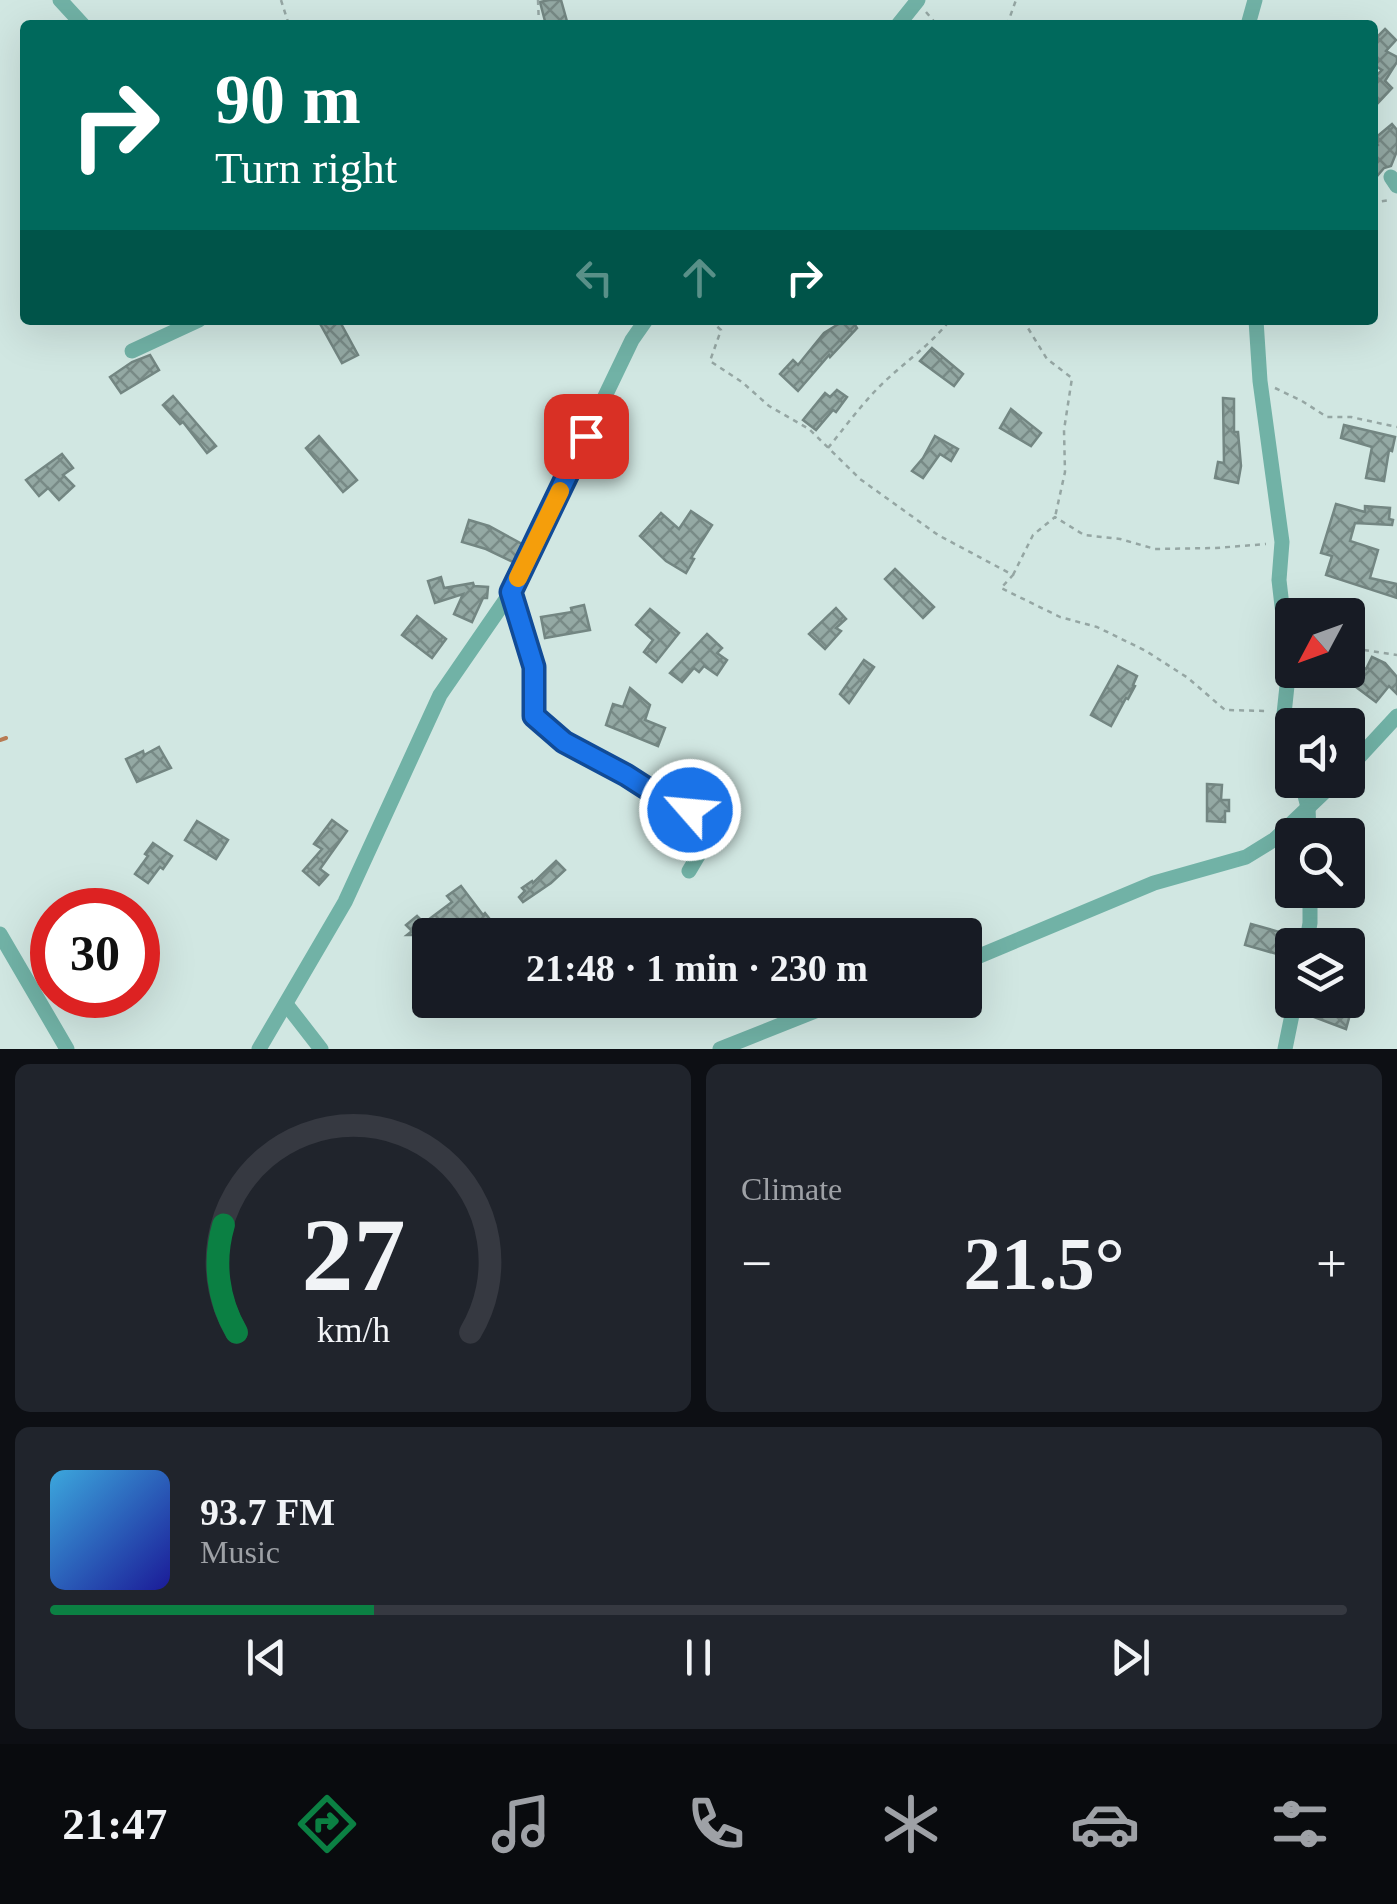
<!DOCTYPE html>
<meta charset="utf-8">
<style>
:root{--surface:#171b24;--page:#20242c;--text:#f1f3f6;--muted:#9ea1a6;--line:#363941;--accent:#0b8043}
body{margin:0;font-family:"Times New Roman",serif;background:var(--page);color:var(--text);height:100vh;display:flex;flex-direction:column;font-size:38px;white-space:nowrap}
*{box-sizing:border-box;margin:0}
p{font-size:32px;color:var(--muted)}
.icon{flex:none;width:55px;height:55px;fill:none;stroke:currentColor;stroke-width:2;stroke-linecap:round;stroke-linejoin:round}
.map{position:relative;height:1049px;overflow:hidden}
.panel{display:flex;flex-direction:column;gap:15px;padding:15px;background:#0d0f14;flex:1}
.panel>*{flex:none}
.hud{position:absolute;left:20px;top:20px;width:1358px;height:305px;border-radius:10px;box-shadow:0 10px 40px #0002;background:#00695c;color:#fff;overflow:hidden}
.needle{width:65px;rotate:229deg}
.fabs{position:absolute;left:1275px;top:598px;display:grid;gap:20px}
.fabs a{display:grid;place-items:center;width:90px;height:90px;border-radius:10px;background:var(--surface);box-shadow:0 10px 40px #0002;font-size:50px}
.speed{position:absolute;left:30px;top:888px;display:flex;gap:20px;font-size:50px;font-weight:700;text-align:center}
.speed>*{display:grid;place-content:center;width:130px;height:130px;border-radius:50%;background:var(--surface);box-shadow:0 10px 40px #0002;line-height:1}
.speed .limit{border:15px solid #d22;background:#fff;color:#111}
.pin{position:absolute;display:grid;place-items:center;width:85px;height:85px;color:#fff;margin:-42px;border-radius:20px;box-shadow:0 5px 15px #0006}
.me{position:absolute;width:110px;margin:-55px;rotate:297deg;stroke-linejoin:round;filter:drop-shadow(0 0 8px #0008)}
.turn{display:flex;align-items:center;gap:35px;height:210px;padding:0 30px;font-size:45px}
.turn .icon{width:130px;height:130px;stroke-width:2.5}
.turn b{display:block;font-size:70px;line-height:85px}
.lanes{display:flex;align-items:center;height:95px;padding:0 30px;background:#0003;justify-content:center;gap:50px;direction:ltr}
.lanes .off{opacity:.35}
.big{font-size:75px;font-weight:800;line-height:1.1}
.panel .widget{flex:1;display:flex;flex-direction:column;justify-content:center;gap:15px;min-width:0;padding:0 35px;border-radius:15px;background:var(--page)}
.panel .dial{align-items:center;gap:0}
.dial svg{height:260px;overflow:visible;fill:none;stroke:var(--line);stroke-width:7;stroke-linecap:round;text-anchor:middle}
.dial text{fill:var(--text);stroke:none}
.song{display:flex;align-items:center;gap:30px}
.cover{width:120px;height:120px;border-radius:15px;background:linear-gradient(135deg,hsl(200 70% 55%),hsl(240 70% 35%))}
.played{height:10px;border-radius:5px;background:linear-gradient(90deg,var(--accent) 25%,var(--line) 25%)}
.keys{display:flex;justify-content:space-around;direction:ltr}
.heat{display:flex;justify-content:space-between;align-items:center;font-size:55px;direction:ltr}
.panel .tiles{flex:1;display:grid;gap:15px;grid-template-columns:1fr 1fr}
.widget:last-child{grid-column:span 2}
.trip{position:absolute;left:412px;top:918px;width:570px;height:100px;border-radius:10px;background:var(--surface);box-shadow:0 10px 40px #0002;font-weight:800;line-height:100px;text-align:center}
.tabs{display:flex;height:160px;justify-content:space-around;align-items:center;background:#090b0e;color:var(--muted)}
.tabs .icon{width:70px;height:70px}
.tabs .selected{color:var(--accent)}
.tabs b{font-size:45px;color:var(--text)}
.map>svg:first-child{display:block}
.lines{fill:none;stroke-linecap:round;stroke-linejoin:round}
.stream{stroke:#b87b53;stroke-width:4}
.building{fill:url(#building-cross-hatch);stroke:#738682;stroke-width:2.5}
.path{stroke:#95a6a3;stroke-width:2.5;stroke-dasharray:5 5;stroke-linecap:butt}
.minor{stroke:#71b2a6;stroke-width:15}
.route-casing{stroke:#114b97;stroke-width:25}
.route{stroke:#1a73e8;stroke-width:18}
.slow{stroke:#f59e0b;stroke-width:18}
</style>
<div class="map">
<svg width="1397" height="1049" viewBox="0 0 1397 1049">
<defs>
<pattern id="building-cross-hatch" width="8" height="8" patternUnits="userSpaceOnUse" patternTransform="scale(2.5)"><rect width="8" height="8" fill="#94a9a4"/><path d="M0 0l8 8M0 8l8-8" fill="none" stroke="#788a86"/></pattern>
</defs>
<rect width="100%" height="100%" fill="#d1e7e2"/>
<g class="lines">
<polyline class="stream" points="0,740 6,738"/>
</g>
<g class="building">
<polygon points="549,0 561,0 568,25 546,25 540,2"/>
<polygon points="1385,29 1396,40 1386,51 1397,57 1397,62 1385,81 1392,88 1378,103 1372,97 1372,80 1382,70 1372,64 1372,42"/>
<polygon points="1392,124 1397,130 1397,151 1391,166 1384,168 1372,182 1372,150 1378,145 1374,139"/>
<polygon points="318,320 339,320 358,355 342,363"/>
<polygon points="845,320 852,320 857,328 830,357 829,355 798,391 780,374 793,360 798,365 824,333"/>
<polygon points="932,348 963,374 954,386 920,361"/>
<polygon points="150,355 159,370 121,393 110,377 132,362"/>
<polygon points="837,390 847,397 836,412 833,410 816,430 803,420 825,393 830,397"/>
<polygon points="173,396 216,446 207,453 183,422 180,424 163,405"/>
<polygon points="1223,398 1234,399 1234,432 1238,432 1241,466 1238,483 1215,478 1218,462 1224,463"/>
<polygon points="1011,409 1041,433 1031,446 1000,428"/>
<polygon points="1344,425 1395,437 1392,451 1389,450 1384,481 1366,478 1372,447 1341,438"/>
<polygon points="319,436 357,480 343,492 306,448"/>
<polygon points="935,436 958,449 951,461 940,454 923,478 912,471 923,458"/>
<polygon points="62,454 73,468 63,475 74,486 59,500 48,488 39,496 26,480"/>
<polygon points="1336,504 1365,512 1365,506 1390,508 1389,519 1393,520 1392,525 1355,523 1350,541 1378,550 1370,578 1397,584 1397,598 1326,575 1332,556 1321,553"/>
<polygon points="691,511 712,525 691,558 694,559 686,573 666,561 640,536 661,513 679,529"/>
<polygon points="469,520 489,526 522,544 513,562 486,549 462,542"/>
<polygon points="895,569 934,607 923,618 885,579"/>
<polygon points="441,577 444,588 473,583 474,586 488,587 487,598 483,598 472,622 454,614 463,594 435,603 428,581"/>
<polygon points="584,605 590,630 545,638 541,617 572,612 571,608"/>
<polygon points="836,608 846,619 836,628 841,631 825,649 809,634"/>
<polygon points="650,609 679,633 656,662 644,652 653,640 636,625"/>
<polygon points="417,616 446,639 432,658 402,635"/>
<polygon points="707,634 722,648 717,653 727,660 717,675 704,666 699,672 694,668 682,682 670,673"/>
<polygon points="1372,657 1385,663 1397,677 1397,694 1389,686 1376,702 1348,681 1350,675 1348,674 1348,662 1366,669"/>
<polygon points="864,660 874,667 849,703 840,694"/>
<polygon points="1118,666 1137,676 1133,685 1135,686 1128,699 1126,698 1111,726 1091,715"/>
<polygon points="630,688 650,705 645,720 665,728 658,746 606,725 613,704 623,707"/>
<polygon points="159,747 171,768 137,782 126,759 143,751 144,755"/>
<polygon points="1207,784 1222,785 1221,800 1229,800 1229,811 1225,811 1225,822 1207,821"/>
<polygon points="332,820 347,831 320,869 328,875 319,885 303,871 322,849 314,844"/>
<polygon points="197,821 228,840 216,859 185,840"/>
<polygon points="153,843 172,856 163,869 160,867 148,883 135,874 148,856 145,854"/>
<polygon points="556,861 565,870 551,883 523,902 519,897 525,891 522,888 532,881 533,883"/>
<polygon points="461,886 483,915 485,913 493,923 479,935 422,935 418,938 415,935 407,935 412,931 406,925 417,916 424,923 452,902 447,896"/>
<polygon points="1251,924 1283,933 1277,954 1245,945"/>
<polygon points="1320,1000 1354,1000 1346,1029 1314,1017"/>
</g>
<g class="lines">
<g class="path">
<polyline points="281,0 289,25"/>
<polyline points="538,0 539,25"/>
<polyline points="926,12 937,25"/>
<polyline points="1007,25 1016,0"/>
<polyline points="1372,203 1390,200"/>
<polyline points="710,320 721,330 710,361 742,382 769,406 809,429 860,479 938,535 1013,575 1001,588 1060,617 1097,627 1146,651 1188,678 1225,710 1268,711"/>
<polyline points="1023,320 1047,359 1072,378 1064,430 1065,472 1055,517"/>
<polyline points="1275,388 1302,401 1327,417 1351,417 1397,427"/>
<path d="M 828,448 C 845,427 861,405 880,386 C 903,363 930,346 950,320"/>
<polyline points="1013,575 1033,535 1055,517 1084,535 1120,539 1155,549 1216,548 1266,544"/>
<polyline points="1364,650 1397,655"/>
</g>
<g class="minor">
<polyline points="60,0 83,25"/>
<polyline points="898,25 918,0"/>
<polyline points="1248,25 1255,0"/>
<polyline points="1391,177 1397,186"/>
<polyline points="1256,320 1260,381 1282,542 1279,580 1289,667 1284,714 1292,747"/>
<polyline points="132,351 199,320"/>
<polyline points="511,592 533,667 534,716 564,742 598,759 654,793 689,809 698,818 705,828 706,837 702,849 689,871"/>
<polyline points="1348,769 1397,716"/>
<polyline points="1301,780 1308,807 1309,835"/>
<polyline points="0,934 67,1049"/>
<polyline points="1306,945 1310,923 1310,890"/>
<polyline points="965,962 1154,883 1246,857 1275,839 1337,780"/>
<polyline points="286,1004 321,1049"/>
<polyline points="259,1049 345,902 440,695 511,592 632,340 646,320"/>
<polyline points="720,1049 843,1000"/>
<polyline points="1285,1049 1295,1000"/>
</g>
</g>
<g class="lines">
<g class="route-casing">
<polyline id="route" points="586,436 511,592 534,667 534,716 564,742 626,775 654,793 690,810"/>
</g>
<use href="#route" class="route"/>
<polyline class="slow" points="518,578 560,491"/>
</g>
</svg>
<div class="fabs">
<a><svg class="needle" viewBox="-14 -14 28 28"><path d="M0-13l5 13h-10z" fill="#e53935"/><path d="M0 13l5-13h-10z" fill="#9ea1a6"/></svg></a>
<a><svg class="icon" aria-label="sound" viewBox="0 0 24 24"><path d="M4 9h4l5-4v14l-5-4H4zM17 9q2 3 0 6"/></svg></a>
<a><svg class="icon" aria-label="search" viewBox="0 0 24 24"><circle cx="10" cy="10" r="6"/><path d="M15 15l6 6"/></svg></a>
<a><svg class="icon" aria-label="layers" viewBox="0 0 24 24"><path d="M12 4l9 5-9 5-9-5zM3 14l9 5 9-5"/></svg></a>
</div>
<div class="speed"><div class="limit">30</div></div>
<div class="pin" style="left:586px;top:436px;background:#d93025"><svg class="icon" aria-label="arrive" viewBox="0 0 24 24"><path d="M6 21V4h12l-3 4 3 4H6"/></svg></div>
<svg class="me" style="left:690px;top:810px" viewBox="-20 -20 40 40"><circle r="17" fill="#1a73e8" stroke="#fff" stroke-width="3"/><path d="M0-11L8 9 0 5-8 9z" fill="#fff"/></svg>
<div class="trip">21:48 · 1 min · 230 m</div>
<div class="hud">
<div class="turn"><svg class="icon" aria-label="right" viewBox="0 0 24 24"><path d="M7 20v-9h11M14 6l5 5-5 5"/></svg><div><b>90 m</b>Turn right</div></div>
<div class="lanes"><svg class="icon off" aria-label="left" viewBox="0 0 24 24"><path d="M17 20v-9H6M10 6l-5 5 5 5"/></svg><svg class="icon off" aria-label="ahead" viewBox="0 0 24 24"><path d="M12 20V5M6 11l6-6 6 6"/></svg><svg class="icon" aria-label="right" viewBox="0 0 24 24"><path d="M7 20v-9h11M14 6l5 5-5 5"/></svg></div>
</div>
</div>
<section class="panel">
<div class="tiles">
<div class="widget dial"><svg viewBox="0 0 100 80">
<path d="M14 69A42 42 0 1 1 86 69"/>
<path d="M14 69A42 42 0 0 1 10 36" stroke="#0b8043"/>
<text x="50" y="56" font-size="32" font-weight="700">27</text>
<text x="50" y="72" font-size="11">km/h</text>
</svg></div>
<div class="widget"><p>Climate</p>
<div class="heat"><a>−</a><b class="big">21.5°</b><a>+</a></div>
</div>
<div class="widget">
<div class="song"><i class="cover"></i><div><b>93.7 FM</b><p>Music</p></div></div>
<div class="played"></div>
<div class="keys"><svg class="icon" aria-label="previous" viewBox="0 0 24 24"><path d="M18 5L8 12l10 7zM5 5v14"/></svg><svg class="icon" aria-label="pause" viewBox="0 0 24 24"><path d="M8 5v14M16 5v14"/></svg><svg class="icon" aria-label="next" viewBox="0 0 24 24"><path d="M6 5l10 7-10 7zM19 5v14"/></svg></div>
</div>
</div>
</section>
<nav class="tabs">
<b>21:47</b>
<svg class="icon selected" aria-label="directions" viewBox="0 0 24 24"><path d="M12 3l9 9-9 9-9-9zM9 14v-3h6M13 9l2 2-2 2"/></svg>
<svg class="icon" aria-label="music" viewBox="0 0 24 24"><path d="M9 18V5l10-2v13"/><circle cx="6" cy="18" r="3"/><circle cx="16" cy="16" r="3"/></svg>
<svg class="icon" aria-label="phone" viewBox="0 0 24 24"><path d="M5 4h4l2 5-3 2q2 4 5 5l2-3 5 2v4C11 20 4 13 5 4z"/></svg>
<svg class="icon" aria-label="climate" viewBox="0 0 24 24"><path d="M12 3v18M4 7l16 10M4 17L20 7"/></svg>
<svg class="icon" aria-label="car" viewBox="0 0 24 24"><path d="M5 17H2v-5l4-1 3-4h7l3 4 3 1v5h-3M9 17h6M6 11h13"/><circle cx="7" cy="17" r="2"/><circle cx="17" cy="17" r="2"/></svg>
<svg class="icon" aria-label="filters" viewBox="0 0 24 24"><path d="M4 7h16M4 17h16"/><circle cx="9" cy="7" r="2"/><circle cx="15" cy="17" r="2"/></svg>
</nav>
